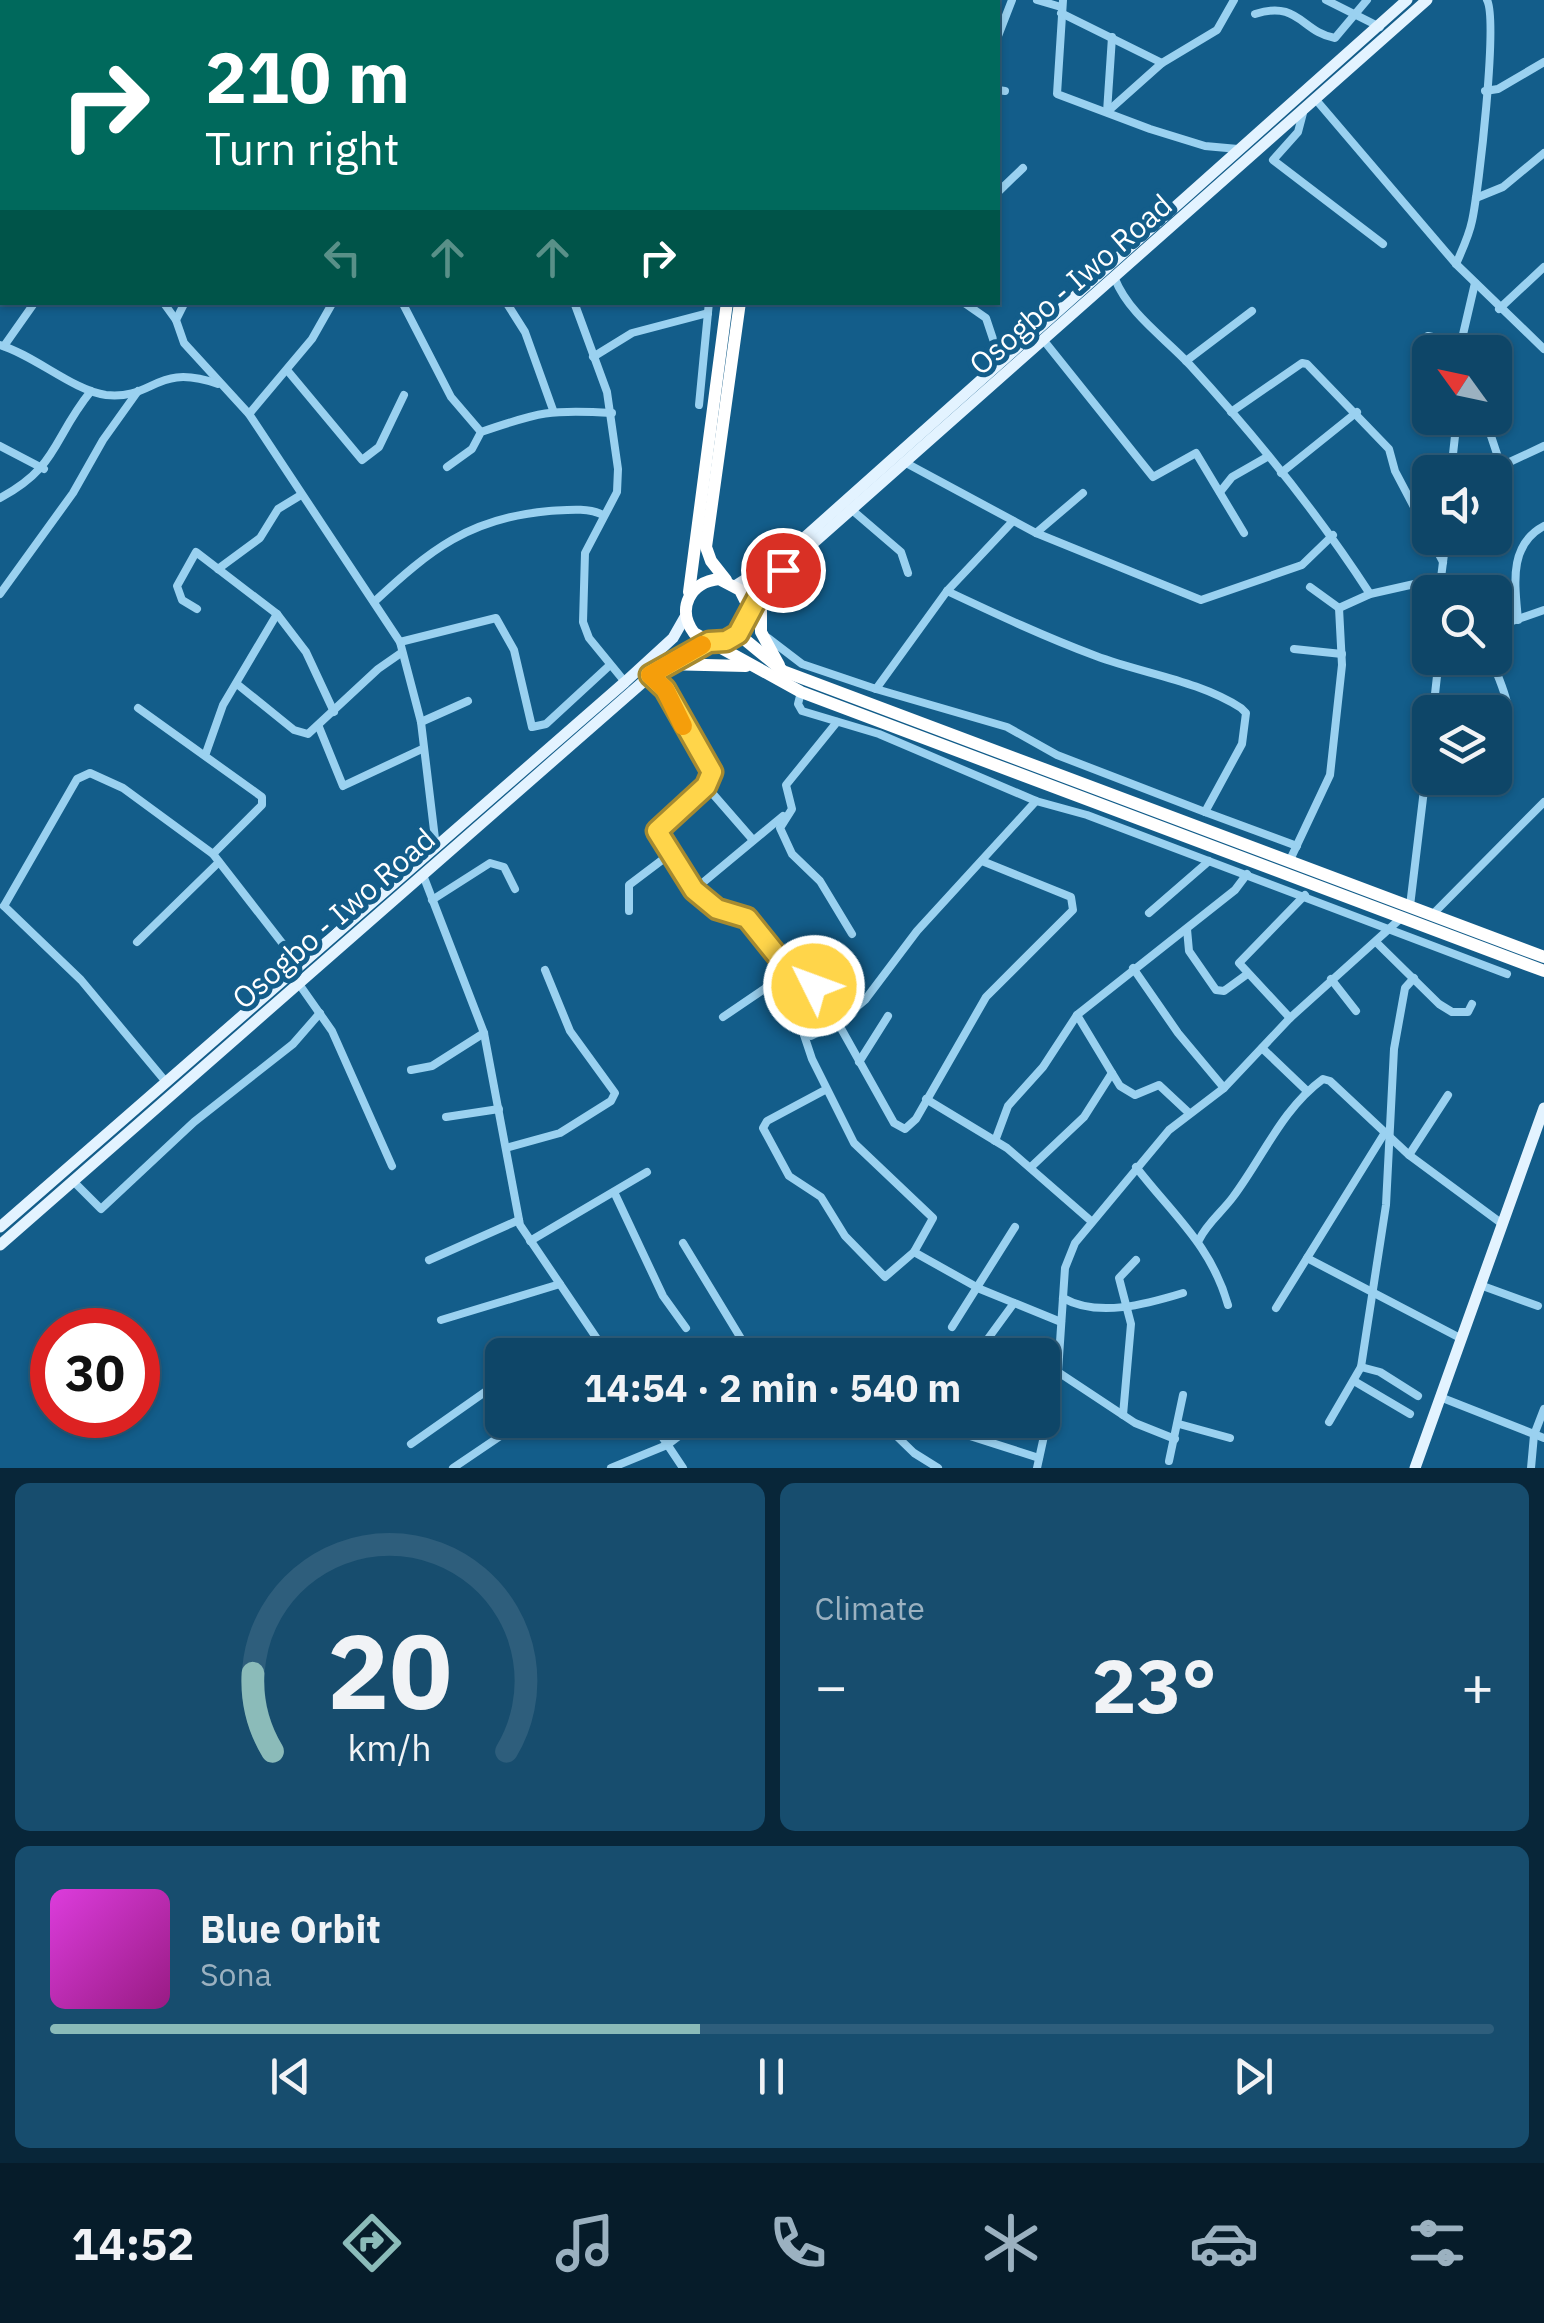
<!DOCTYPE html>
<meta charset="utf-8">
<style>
:root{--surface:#0e4668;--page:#174d6e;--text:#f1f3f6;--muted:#9bb1c0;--line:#2e5e7c;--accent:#8bbbb9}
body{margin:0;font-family:"IBM Plex Sans",sans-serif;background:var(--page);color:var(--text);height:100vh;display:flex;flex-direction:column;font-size:38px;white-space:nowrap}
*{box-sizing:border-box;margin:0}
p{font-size:32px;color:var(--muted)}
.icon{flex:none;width:55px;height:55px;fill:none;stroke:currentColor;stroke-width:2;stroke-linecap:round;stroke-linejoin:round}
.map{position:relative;height:1468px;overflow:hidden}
.details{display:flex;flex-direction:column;gap:15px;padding:15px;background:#082639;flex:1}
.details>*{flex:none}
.top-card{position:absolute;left:0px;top:0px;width:1000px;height:305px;box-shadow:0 2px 8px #0004,0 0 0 2px var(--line);background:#00695c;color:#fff;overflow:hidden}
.needle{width:65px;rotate:303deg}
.controls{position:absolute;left:1412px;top:335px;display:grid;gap:20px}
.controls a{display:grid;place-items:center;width:100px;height:100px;border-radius:15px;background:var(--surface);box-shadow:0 2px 8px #0004,0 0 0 2px var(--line);font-size:50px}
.speed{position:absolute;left:30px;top:1308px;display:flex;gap:20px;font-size:50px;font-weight:700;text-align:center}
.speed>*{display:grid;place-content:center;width:130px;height:130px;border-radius:50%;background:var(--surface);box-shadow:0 2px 8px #0004,0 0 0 2px var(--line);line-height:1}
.speed .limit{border:15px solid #d22;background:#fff;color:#111}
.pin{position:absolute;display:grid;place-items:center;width:85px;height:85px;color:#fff;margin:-42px;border:5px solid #fff;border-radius:50%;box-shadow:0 2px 10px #0007}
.me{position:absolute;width:110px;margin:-55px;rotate:312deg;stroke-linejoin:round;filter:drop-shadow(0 0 8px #0008)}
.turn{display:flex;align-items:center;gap:35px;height:210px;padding:0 40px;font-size:45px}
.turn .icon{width:130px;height:130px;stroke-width:2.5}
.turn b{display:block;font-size:70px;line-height:85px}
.lanes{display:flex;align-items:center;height:95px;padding:0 40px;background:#0003;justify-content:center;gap:50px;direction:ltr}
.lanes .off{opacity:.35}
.big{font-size:75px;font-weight:700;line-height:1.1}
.details .tile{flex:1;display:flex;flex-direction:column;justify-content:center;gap:15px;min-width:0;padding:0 35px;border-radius:15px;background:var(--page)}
.details .dial{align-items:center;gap:0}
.dial svg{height:260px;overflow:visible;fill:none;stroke:var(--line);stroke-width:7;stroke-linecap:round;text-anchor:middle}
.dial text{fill:var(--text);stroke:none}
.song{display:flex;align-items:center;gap:30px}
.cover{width:120px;height:120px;border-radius:15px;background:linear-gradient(135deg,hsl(300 70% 55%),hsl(310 70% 35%))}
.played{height:10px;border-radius:5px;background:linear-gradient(90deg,var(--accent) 45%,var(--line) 45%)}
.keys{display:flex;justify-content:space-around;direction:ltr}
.heat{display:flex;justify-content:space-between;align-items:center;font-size:55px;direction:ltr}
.details .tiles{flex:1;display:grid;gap:15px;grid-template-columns:1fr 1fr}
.tile:last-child{grid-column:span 2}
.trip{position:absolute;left:485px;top:1338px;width:575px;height:100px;border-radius:15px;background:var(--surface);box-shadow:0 2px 8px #0004,0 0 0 2px var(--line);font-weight:700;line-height:100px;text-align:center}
.menu{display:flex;height:160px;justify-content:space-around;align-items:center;background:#061c2a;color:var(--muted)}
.menu .icon{width:70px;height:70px}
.menu .on{color:var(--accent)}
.menu b{font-size:45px;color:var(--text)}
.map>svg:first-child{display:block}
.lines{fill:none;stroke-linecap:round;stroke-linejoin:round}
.street{stroke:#9ad1f0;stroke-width:8}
.primary{stroke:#e3f3ff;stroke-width:11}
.highway{stroke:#fff;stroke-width:12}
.route-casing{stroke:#a68a30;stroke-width:25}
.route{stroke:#ffd54a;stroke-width:18}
.slow{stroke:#f59e0b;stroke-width:18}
.labels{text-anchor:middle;stroke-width:10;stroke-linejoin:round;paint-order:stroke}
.street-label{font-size:30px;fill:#fff;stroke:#135d8a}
</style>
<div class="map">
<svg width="1544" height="1468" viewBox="0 0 1544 1468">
<rect width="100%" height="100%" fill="#135d8a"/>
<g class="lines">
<g class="street">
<polyline points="270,0 275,2"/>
<polyline points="472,0 473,2"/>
<polyline points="1037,0 1061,7"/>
<polyline points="1063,0 1057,94 1150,129 1205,146 1238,149"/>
<polyline points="1326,0 1380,27"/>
<polyline points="125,2 126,0"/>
<polyline points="322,2 323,0"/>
<polyline points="754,2 755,0"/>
<polyline points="808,2 809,0"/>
<polyline points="922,2 923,0"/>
<polyline points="1061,13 1162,63"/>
<path d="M 1255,14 C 1299,0 1301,32 1335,38 L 1367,0"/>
<polyline points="998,36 1012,0"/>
<polyline points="998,90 1005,91"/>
<polyline points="1485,91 1498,89 1544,62"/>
<polyline points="0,101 2,103"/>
<polyline points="1317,101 1456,264 1544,349"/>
<polyline points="1107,112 1162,63 1217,30 1234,0"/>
<polyline points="1107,112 1112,37"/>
<polyline points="1303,113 1298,132 1273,160 1383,244"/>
<polyline points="998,192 1023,168"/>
<polyline points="1476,198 1503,187 1544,153"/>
<polyline points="0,240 2,235"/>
<path d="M 1456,264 C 1462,250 1469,236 1472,221 C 1479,189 1498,21 1487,0"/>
<path d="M 1115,279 C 1129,314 1165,338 1190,365 C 1256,437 1317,512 1370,594"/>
<polyline points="163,302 176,320"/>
<polyline points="185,302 176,320 184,343 249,414 400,642 421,722 436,847"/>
<polyline points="402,302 451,397 481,432"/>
<polyline points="506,302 525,332 553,410"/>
<polyline points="574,302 607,392 618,469 617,492 585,553 583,622 589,638 625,682"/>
<polyline points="963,302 986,318 994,342 1017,348"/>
<polyline points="1499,309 1544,267"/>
<polyline points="1428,336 1461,343 1475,283"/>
<polyline points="1045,342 1153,477 1196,453 1244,533"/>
<path d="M 0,345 C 34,355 74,391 106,395 C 155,400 155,362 218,384"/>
<polyline points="4,346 35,302"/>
<polyline points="593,357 632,333 708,313"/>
<polyline points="1186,361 1252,311"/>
<polyline points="287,370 362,460 379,447 404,395"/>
<polyline points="699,405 709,302"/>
<polyline points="1231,412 1302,363 1307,364 1389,449 1395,471 1443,562"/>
<polyline points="249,414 312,339 333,302"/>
<polyline points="1485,418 1501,466 1544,446"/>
<polyline points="0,446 44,469"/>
<polyline points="906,463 1036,533 1201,600 1302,565 1333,535"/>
<path d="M 447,467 L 472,449 L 481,432 C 539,412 551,409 612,413"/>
<polyline points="1451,472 1457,418"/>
<polyline points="1281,473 1357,412"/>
<polyline points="1220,492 1232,477 1267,457"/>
<path d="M 0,498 C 59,466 52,439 91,391"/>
<polyline points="852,510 901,552 908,573"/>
<polyline points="1036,533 1083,493"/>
<polyline points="1446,538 1441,578 1446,592"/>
<polyline points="218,569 260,538 278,509 301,495"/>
<polyline points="1310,587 1339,608"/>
<path d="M 947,591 C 996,614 1045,637 1096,656 C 1144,674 1197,680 1241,708 L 1246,713 L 1242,744 L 1205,812 L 1297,846"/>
<polyline points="0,594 73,493 103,440 138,391"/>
<path d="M 374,602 C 430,550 469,518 549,511 C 566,510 588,507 603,515"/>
<polyline points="1339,608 1370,594 1441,578"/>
<polyline points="197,609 182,600 177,586 196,552 277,614 306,652 334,712"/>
<path d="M 1518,620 C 1515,585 1508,545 1544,526"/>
<polyline points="1495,627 1544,610"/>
<polyline points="768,638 802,664 876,689 947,591 1013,521"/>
<polyline points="400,642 496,618 514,650 532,727 546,724 610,665"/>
<polyline points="1294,649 1342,654"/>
<path d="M 1491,658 C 1501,687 1523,721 1495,744"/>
<path d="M 651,675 L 665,689 L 713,771 C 704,800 662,806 658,835 L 694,890 L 717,909 L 747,917 L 792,970 L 799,983 L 801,1026 L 812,1059 L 854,1143 L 933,1218 L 914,1252 L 885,1277 L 845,1236 L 821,1197 L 789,1176 L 763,1128 L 767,1121 L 825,1090"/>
<polyline points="237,684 294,730 308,734 378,669 401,653"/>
<polyline points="876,689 1007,727 1057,755 1205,812"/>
<polyline points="801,692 798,704 802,711 879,734 1036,801 1087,815 1507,974"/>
<polyline points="138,708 262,797 262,805 213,854"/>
<polyline points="1433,712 1439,658"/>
<polyline points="421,722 468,701"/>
<polyline points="837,722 786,785 792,809 780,828 792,854 820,881 852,934"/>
<polyline points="319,727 343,786 422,749"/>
<polyline points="206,753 223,705 277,614"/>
<polyline points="706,786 753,840"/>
<polyline points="1425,789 1454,778"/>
<polyline points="1289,862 1330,775 1342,665 1339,608"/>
<polyline points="423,875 484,1033 520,1225 608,1355"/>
<polyline points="694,890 783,816"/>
<polyline points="432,900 490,863 504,867 515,889"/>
<polyline points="4,906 77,779 90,773 123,788 213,854 300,966"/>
<polyline points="4,906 81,980 166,1082"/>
<polyline points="1410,906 1430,740"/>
<polyline points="629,911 629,885 670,854"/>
<polyline points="1149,913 1209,861"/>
<polyline points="1432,915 1544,802"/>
<polyline points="1187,929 1189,951 1216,990 1224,991 1246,975"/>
<polyline points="137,942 219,862"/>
<polyline points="1377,943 1439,1004 1452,1012 1468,1012 1472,1004"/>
<polyline points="1133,968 1178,1033 1224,1088"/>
<polyline points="1331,979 1356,1011"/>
<polyline points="799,983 815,986 848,957"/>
<polyline points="299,984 332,1031 392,1166"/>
<polyline points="1077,1015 1112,1073"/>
<polyline points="723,1017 792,970 833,968"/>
<polyline points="1290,1018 1239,963 1305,895"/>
<polyline points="838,1023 894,1123 905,1129 916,1119 986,997 1073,910 1071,897 982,861"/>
<polyline points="804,1034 811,1036 838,1023 865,1000 917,931 1036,801"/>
<polyline points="1262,1048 1307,1091"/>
<polyline points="859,1062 888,1016"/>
<polyline points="411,1070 432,1066 484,1033"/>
<polyline points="926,1099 1007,1148 1091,1221"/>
<polyline points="446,1117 499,1109"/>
<polyline points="995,1141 1008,1106 1043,1067 1077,1015 1235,890 1247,874"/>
<polyline points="506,1148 560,1133 611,1101 615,1093 570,1031 545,970"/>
<polyline points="1409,1155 1448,1095"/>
<polyline points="1031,1167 1084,1117 1112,1073 1120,1086 1135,1095 1159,1085 1189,1113"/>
<path d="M 1136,1167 C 1173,1215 1211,1245 1228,1305"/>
<polyline points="73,1181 101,1209 194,1122 293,1044 320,1013"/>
<polyline points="615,1194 663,1296 686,1328"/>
<path d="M 1199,1240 C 1207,1223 1222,1212 1233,1197 C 1263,1157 1282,1109 1323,1079 L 1330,1081 L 1409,1155 L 1501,1223"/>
<polyline points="530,1241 647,1172"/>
<polyline points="683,1243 751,1355"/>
<polyline points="914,1252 980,1289 1061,1322"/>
<polyline points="1307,1258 1462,1339"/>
<polyline points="429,1260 519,1220"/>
<polyline points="1480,1285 1538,1306"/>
<path d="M 1063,1298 C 1098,1318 1147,1304 1183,1293"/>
<polyline points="1276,1308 1384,1134"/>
<polyline points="441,1320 560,1284"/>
<polyline points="952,1327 1015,1227"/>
<polyline points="976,1355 1014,1303"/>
<polyline points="1361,1367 1380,1372 1418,1396"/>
<polyline points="1058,1372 1135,1423 1175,1439"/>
<polyline points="1354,1381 1410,1414"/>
<polyline points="1440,1397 1544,1438"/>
<polyline points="1123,1415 1131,1324 1119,1278 1136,1260"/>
<polyline points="651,1420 683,1468"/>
<polyline points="760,1420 770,1430 782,1420"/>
<polyline points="880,1420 914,1453 938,1468"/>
<polyline points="1329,1422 1361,1367 1386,1205 1394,1049 1405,988 1414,978"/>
<polyline points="1179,1424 1230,1438"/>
<polyline points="948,1429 1039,1458"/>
<polyline points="411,1444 502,1380"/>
<polyline points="1169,1461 1183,1395"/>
<polyline points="453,1468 524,1420"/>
<polyline points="611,1468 667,1445 700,1420"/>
<polyline points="1037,1468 1058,1372 1065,1268 1075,1243 1169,1130 1224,1088 1290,1018 1400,919"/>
<polyline points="1531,1468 1534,1435 1544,1409"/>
</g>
<g class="primary">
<polyline points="735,586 787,553 1407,0"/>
<polyline points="749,608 783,570 1427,0"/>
<polyline points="0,1227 625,682 673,638 685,617"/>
<polyline points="0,1245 651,675 709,642"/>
<polyline points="1415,1468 1544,1108"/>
</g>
<g class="highway">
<polyline points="768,2 769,0"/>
<polyline points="781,2 782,0"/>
<polyline points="726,580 711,561 706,547 740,302"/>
<polyline points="761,591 761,632 779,665"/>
<polyline points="689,592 727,302"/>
<polyline points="738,634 783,671 1544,957"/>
<path d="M 718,642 L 738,634 L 749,608 L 740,590 L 719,579 C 690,582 676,609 694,633 L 801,692 L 1544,971"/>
<polyline points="664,664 746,666"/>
</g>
</g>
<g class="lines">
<g class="route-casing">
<polyline id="route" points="783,570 761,591 738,634 726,641 709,642 650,675 665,689 712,772 706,786 657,831 694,890 717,909 747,918 800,984 814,986"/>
</g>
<use href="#route" class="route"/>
<polyline class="slow" points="683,726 665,689 650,675 702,645"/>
</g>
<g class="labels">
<g class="street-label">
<text transform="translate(1071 285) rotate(-41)" y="10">Osogbo - Iwo Road</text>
<text transform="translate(334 919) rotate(-41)" y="10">Osogbo - Iwo Road</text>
</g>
</g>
</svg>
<div class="controls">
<a><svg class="needle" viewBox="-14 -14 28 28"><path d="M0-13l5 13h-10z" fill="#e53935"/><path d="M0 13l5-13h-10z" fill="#9bb1c0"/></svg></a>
<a><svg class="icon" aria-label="sound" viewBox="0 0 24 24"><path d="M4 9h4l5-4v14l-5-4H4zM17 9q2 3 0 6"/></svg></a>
<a><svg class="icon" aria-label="search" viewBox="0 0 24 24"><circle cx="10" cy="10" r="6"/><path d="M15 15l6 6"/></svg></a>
<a><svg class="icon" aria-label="layers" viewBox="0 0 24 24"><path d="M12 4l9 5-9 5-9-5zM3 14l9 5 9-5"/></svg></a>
</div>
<div class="speed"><div class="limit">30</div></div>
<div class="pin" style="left:783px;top:570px;background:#d93025"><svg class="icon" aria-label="arrive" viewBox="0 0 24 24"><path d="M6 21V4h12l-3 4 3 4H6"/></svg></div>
<svg class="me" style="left:814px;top:986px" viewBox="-20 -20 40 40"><circle r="17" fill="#ffd54a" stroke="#fff" stroke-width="3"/><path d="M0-11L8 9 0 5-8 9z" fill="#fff"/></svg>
<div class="trip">14:54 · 2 min · 540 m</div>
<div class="top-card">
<div class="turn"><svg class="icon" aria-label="right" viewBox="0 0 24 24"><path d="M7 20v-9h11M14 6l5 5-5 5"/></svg><div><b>210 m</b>Turn right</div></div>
<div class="lanes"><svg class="icon off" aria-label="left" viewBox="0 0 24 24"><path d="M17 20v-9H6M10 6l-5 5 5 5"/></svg><svg class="icon off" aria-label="ahead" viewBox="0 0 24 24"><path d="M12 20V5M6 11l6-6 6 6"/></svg><svg class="icon off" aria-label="ahead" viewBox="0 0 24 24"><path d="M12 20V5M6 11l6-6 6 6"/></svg><svg class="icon" aria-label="right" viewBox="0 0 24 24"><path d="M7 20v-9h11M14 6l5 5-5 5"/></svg></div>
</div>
</div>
<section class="details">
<div class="tiles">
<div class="tile dial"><svg viewBox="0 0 100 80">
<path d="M14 69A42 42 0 1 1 86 69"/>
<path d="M14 69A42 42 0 0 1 8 45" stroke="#8bbbb9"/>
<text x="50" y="56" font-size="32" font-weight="700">20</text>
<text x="50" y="72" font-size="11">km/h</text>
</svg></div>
<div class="tile"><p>Climate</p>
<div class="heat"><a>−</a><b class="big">23°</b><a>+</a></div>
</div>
<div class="tile">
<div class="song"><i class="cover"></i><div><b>Blue Orbit</b><p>Sona</p></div></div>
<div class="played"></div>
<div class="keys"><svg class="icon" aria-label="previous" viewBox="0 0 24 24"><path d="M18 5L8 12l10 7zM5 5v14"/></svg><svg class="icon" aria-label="pause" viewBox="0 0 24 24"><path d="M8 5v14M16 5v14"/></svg><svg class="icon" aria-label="next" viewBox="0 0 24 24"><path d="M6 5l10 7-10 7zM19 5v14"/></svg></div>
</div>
</div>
</section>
<nav class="menu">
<b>14:52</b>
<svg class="icon on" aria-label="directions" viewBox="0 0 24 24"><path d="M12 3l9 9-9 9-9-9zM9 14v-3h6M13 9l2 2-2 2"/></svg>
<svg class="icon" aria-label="music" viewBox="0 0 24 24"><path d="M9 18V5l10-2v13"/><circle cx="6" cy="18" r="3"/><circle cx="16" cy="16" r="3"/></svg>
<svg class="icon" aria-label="phone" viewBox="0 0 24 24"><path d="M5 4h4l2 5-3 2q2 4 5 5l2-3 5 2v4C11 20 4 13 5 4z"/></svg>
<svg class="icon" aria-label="climate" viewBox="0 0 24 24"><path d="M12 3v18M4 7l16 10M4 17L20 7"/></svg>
<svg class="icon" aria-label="car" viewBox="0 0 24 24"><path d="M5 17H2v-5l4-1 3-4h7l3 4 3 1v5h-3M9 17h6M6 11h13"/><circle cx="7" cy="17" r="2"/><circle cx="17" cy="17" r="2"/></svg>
<svg class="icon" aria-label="filters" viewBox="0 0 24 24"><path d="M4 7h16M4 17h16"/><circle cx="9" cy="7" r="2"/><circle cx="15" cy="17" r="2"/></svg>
</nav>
